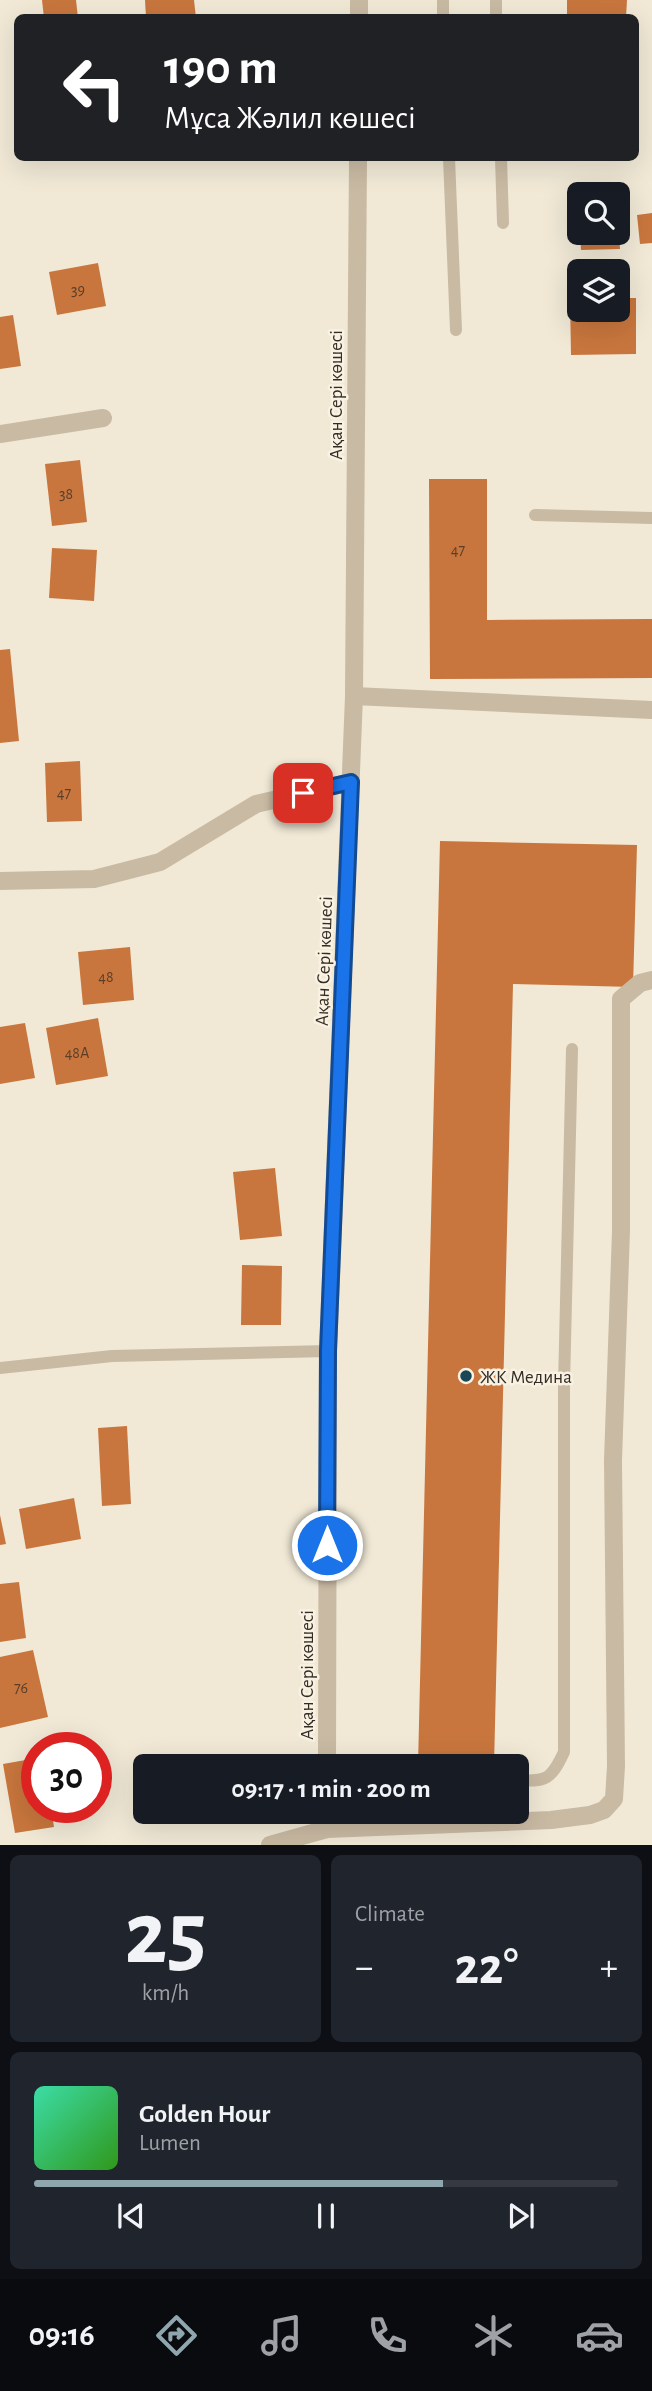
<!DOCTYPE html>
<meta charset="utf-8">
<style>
:root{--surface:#171b24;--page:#20242c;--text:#f1f3f6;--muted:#9ea1a6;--line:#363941;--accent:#90a6ae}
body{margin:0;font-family:"Alegreya Sans",sans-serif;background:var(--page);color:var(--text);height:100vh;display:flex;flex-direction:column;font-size:26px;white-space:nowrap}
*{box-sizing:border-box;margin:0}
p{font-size:23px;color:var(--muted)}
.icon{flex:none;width:38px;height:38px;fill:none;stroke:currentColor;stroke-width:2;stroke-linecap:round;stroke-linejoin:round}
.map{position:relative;height:1845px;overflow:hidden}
.sheet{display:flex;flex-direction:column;gap:10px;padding:10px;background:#0d0f14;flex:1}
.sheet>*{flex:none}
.hud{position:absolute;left:14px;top:14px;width:625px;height:147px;border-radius:10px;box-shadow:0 7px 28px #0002;background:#202124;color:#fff;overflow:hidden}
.controls{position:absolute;left:567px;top:182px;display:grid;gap:14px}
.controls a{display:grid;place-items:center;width:63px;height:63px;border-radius:10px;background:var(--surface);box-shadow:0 7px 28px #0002;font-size:35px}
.speed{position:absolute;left:21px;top:1732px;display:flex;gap:14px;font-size:35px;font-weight:700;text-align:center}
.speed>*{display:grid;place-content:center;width:91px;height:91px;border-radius:50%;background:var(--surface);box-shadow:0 7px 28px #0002;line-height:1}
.speed .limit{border:10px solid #d22;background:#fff;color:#111}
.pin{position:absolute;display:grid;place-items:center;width:60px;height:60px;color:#fff;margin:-30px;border-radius:14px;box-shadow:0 4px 10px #0006}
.me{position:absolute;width:77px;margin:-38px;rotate:0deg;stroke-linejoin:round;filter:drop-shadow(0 0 5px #0008)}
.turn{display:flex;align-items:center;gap:24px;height:147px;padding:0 35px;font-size:32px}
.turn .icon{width:91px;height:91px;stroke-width:2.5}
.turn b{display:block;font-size:49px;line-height:60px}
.big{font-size:52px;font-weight:700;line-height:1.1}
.sheet .widget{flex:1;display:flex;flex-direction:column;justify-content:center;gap:10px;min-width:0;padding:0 24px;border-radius:10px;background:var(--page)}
.sheet .dial{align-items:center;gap:0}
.dial b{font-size:91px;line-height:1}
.song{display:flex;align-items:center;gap:21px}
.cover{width:84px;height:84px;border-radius:10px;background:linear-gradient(135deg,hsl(160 70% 55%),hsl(110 70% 35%))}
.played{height:7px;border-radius:4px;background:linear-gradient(90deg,var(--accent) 70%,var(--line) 70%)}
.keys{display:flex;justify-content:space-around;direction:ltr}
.heat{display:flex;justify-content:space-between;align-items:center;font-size:38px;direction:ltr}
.sheet .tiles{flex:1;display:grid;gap:10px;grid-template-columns:1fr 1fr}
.widget:last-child{grid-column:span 2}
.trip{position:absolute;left:133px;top:1754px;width:396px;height:70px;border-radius:10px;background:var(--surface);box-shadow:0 7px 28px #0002;font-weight:700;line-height:70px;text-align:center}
.dock{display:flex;height:112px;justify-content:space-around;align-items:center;background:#090b0e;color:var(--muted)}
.dock .icon{width:49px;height:49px}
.dock .on{color:var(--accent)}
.dock b{font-size:32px;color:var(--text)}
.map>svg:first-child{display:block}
.building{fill:#c8763d}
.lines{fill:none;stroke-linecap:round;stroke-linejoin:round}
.service{stroke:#c9baa3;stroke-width:12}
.minor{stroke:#c9baa3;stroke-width:18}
.route-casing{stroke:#114b97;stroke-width:18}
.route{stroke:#1a73e8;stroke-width:12}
.poi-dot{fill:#1a4755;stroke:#f9f2e2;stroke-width:2.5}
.labels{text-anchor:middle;stroke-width:5;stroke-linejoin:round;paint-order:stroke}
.number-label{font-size:16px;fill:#583e2b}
.street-label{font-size:19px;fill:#332c25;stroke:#f9f2e2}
.poi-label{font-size:19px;fill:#332c25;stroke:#f9f2e2;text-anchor:start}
</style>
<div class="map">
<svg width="652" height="1845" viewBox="0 0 652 1845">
<rect width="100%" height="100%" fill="#f1e9d6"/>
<g class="building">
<polygon points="42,0 76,0 78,18 44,18"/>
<polygon points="145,0 194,0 196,18 146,18"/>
<polygon points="567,0 627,0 626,18 567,18"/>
<polygon points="652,213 652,243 640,244 637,215"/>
<polygon points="580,233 619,233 620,249 581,250"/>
<polygon points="98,263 106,306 57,315 49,272"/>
<polygon points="618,298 636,298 636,354 571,355 570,299 579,299 579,310 618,310"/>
<polygon points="13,315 21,366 0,369 0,317"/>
<polygon points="80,460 87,522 52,526 45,464"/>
<polygon points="429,479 487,479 487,620 652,619 652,678 430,679"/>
<polygon points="52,548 97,550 94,601 49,598"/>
<polygon points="10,649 19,741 0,743 0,650"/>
<polygon points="80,761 82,821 47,822 45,763"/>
<polygon points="440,841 637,845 633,987 513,984 494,1766 418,1766"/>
<polygon points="130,947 134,1000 83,1005 78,952"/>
<polygon points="98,1018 108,1076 56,1085 46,1028"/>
<polygon points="25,1023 35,1078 0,1084 0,1027"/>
<polygon points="275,1168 282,1236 240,1240 233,1172"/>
<polygon points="242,1265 282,1266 281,1325 241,1325"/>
<polygon points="127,1426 131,1504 102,1506 98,1428"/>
<polygon points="74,1498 81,1539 26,1549 19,1509"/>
<polygon points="0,1515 6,1544 0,1545"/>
<polygon points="19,1582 26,1638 0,1642 0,1584"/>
<polygon points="33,1650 48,1717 0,1728 0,1657"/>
<polygon points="37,1758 37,1808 51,1808 54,1827 15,1833 3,1764"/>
</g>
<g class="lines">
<g class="service">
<polyline points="443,0 443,18"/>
<polyline points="496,0 496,18"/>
<polyline points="449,158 456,330"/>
<polyline points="501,158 503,223"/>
<polyline points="535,515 652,518"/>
<polyline points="0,1368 112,1356 328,1351"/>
<path d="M 516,1780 C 546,1782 551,1780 564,1752 L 564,1385 L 572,1049"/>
</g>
<g class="minor">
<polyline points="359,18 359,0"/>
<polyline points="0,434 103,418"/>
<polyline points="354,696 652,710"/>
<polyline points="0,881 94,879 160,862 256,804 351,782"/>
<polyline points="327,1766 328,1351 354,696 358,158"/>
<polyline points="270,1845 327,1829 551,1820 590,1815 604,1810 614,1799 616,1766 613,1460 621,1231 621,999 640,983 652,980"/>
</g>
</g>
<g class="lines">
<g class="route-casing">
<polyline id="route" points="303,793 351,782 328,1351 327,1545"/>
</g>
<use href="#route" class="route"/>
</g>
<circle class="poi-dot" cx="466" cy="1376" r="7"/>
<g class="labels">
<g class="number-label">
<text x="78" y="295">39</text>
<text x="66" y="499">38</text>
<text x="458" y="555">47</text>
<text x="64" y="798">47</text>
<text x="106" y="982">48</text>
<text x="77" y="1058">48А</text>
<text x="21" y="1693">76</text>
</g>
<g class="street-label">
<text transform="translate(335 395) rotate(-90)" y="7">Ақан Сері көшесі</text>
<text transform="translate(323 961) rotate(-88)" y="7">Ақан Сері көшесі</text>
<text transform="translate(306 1675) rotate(-90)" y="7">Ақан Сері көшесі</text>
</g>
<g class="poi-label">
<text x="480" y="1383">ЖК Медина</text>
</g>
</g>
</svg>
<div class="controls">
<a><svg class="icon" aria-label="search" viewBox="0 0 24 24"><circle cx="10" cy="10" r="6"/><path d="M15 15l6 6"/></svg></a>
<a><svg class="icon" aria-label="layers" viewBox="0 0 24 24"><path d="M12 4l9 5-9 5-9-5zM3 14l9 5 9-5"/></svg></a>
</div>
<div class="speed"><div class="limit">30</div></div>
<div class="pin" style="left:303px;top:793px;background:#d93025"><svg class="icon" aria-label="arrive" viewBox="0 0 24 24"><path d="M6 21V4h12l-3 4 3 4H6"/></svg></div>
<svg class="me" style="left:327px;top:1545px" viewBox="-20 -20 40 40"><circle r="17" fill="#1a73e8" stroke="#fff" stroke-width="3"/><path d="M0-11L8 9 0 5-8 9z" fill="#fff"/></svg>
<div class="trip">09:17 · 1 min · 200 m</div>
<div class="hud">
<div class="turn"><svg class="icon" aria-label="left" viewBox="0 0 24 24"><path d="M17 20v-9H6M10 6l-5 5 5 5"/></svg><div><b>190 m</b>Мұса Жәлил көшесі</div></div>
</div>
</div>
<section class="sheet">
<div class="tiles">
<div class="widget dial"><b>25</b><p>km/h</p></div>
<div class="widget"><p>Climate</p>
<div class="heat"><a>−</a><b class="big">22°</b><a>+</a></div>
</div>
<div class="widget">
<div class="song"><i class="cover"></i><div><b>Golden Hour</b><p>Lumen</p></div></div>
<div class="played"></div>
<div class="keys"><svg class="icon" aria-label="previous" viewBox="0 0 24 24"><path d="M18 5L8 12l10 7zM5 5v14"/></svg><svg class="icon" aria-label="pause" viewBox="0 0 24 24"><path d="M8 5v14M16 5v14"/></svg><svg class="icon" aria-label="next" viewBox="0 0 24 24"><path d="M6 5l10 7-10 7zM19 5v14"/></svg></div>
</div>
</div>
</section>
<nav class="dock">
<b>09:16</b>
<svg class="icon on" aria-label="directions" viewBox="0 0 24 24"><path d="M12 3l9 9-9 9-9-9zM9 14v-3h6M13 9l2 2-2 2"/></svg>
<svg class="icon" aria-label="music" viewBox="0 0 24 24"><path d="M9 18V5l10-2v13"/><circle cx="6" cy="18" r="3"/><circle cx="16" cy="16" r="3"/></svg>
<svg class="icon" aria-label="phone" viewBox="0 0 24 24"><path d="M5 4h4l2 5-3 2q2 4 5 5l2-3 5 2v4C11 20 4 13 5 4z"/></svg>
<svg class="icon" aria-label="climate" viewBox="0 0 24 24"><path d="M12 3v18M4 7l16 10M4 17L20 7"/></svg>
<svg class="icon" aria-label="car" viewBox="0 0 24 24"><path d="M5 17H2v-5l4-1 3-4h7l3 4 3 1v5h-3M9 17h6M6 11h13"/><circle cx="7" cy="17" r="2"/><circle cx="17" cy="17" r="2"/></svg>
</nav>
